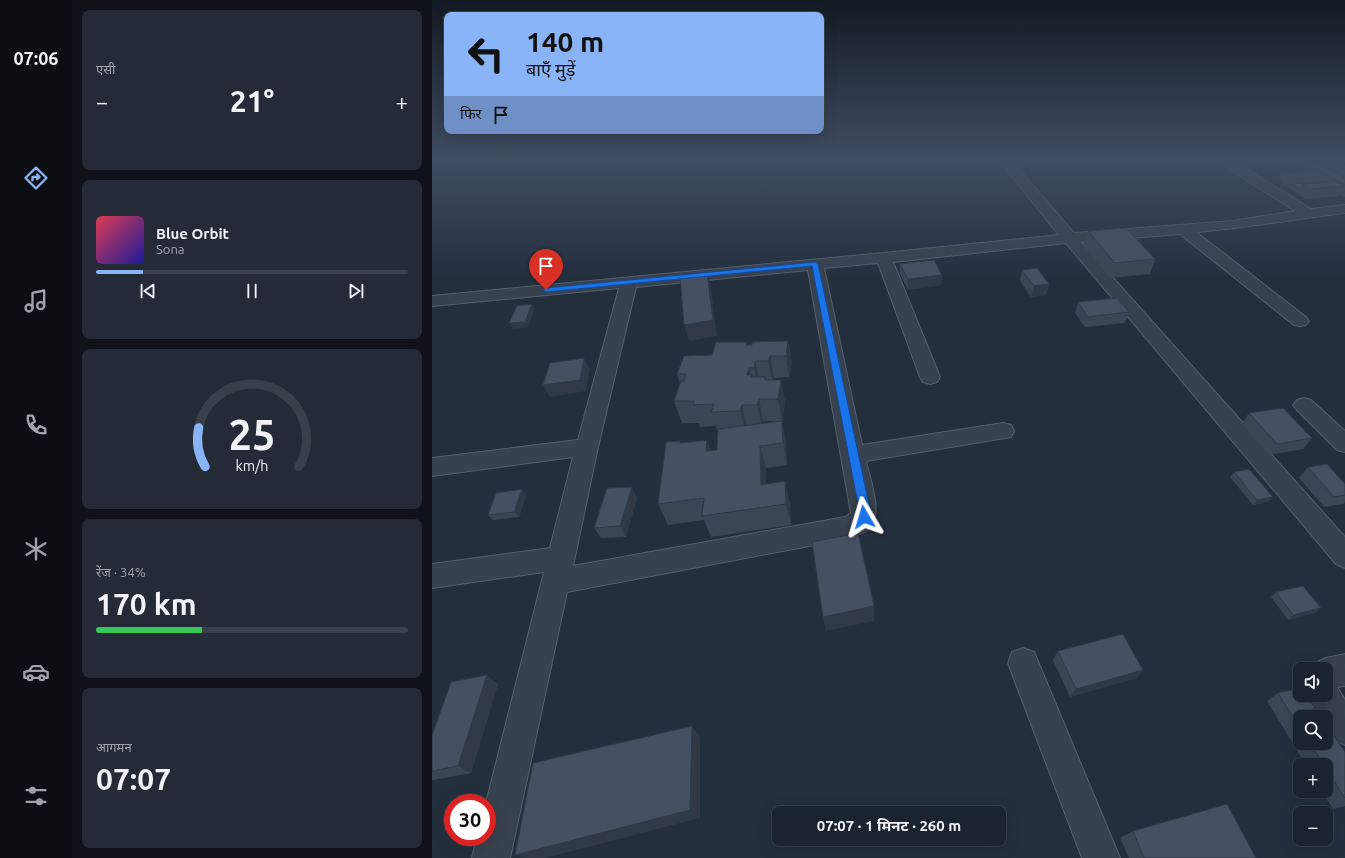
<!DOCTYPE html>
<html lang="hi">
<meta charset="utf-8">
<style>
:root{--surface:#1b232e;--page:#242b36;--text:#f1f3f6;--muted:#a0a4aa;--line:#39404a;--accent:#8ab4f8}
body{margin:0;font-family:Ubuntu,"Noto Sans Devanagari",sans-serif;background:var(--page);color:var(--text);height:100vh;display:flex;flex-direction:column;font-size:15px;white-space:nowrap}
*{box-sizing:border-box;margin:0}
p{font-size:13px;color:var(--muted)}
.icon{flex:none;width:22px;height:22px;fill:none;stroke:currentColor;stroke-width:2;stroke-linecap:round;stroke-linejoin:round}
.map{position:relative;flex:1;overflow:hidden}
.details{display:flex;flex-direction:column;gap:10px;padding:10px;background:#0f1319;width:360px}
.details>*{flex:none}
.banner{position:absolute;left:12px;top:12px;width:380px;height:122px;border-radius:8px;box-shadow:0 4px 16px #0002,0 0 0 1px var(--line);background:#8ab4f8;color:#111;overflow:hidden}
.buttons{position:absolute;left:861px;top:662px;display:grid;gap:8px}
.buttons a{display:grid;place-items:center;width:40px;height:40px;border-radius:8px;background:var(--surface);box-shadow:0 4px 16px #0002,0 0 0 1px var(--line);font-size:20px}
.speed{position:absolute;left:12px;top:794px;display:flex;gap:8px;font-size:20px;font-weight:700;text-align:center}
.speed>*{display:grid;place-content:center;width:52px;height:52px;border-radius:50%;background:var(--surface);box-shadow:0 4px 16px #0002,0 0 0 1px var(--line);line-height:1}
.speed .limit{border:6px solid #d22;background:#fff;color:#111}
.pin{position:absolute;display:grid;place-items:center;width:34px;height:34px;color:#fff;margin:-41px -17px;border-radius:50% 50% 50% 0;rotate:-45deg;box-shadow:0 0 4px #0007}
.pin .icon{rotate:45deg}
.me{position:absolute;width:44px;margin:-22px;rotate:353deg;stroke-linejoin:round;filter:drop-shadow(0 0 3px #0008)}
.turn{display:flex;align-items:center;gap:14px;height:84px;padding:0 16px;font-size:18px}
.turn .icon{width:52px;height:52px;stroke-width:2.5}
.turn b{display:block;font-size:28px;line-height:34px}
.then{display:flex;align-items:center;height:38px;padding:0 16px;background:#0003;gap:8px;font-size:15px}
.big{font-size:30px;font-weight:700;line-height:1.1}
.details .widget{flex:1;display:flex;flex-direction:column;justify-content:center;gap:6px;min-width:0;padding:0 14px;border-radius:8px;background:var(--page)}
.details .dial{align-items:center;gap:0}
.dial svg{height:104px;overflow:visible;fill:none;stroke:var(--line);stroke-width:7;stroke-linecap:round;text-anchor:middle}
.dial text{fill:var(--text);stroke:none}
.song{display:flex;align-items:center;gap:12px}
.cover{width:48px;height:48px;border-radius:6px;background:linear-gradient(135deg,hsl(350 70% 55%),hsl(240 70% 35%))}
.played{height:4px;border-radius:2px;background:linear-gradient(90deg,var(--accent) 15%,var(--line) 15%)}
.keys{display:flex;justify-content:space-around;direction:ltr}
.heat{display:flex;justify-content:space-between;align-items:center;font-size:22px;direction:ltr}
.charge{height:6px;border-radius:3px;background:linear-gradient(90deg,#34c759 34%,var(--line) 0)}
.trip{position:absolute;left:340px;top:806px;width:234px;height:40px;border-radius:8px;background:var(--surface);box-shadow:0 4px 16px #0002,0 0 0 1px var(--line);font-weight:700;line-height:40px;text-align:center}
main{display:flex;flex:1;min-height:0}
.tab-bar{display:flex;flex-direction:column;width:72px;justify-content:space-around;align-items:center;background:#0b0e12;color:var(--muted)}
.tab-bar .icon{width:28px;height:28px}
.tab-bar .on{color:var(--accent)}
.tab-bar b{font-size:18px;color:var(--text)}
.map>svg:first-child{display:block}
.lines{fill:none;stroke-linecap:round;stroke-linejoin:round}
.minor-casing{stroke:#565f6c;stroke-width:2}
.minor{fill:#38414e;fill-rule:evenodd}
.wall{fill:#3b4654;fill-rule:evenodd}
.shaded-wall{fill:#303945}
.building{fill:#455162;stroke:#303945}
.route{fill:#1a73e8;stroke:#114b97}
</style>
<main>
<nav class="tab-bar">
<b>07:06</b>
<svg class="icon on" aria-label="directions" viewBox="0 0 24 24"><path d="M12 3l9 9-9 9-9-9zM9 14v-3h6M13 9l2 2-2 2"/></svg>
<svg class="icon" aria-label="music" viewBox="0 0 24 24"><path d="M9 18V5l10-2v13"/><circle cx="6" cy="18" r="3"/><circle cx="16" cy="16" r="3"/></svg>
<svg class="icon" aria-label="phone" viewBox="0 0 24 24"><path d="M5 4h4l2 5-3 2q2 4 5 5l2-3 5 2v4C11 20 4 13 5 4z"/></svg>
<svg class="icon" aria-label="climate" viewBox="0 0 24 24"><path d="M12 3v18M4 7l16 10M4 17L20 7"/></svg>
<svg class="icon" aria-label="car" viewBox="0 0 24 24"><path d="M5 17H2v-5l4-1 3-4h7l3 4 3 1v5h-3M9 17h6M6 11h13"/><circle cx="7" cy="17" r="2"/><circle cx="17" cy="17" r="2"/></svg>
<svg class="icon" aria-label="filters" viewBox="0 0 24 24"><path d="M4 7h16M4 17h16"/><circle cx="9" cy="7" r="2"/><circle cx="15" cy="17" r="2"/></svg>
</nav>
<section class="details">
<div class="widget"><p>एसी</p>
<div class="heat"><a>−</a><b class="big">21°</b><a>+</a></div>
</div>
<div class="widget">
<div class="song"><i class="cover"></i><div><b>Blue Orbit</b><p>Sona</p></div></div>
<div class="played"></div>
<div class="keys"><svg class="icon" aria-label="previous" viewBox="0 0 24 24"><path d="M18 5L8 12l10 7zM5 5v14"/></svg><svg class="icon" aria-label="pause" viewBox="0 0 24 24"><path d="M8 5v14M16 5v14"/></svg><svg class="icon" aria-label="next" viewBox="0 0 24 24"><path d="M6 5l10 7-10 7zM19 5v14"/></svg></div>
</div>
<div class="widget dial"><svg viewBox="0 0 100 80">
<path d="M14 69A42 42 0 1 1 86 69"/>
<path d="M14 69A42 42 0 0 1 9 39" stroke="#8ab4f8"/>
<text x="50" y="56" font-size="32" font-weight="700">25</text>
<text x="50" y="72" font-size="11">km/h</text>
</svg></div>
<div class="widget"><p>रेंज · 34%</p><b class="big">170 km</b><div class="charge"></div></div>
<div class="widget"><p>आगमन</p><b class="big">07:07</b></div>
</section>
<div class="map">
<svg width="913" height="858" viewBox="0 0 913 858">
<rect width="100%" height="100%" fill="#242f3e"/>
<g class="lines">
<g class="minor-casing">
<g id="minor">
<path d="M 566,159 L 578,159 L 642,233 L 800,221 L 863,211 L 786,162 L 784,159 L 798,159 L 879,209 L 913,205 L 913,213 C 863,219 814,228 764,232 L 874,317 L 877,321 L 874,325 L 868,326 L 862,325 L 748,234 L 649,242 L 913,537 L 913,568 L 904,564 L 634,243 L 461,262 L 508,377 L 505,382 L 498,384 L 491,382 L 488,377 L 446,263 L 392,268 L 430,445 L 571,423 L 579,425 L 582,431 L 579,437 L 434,461 C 438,480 453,518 435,530 C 429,535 421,536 414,539 L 135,592 L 78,858 L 40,858 L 45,837 L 55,837 L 54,803 L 112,572 L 0,588 L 0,564 L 118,548 L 141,457 L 0,476 L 0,458 L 146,440 L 187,288 L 0,306 L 0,296 L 452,253 L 627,235 ZM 376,270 L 419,513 L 413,517 L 141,566 L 166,447 L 204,287 Z"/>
<polygon points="872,398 879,400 913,431 913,452 905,450 865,410 861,405 865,400"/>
<polygon points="591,648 602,652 688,858 650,858 576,663 580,652"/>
<path d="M 913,654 L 913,686 L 905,687 L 913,700 L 913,745 C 898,738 894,734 894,717 L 886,717 L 876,695 L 894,695 L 894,669 L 880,669 L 883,663 L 894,658 Z"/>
</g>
</g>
<use href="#minor" class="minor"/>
</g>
<g class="wall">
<polygon points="827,159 857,159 861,161 858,165 846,166 842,164 831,167 825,164"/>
<polygon points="898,162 913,166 913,197 908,195 907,196 874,199 866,194 867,193 864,193 858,188 858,187 856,188 849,183 851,180 847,178 849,173 872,171 876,165 888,165 888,164 897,163"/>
<polygon points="656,231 723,259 718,274 678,278 652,247"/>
<polygon points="468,264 510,275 509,285 476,290 468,274"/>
<polygon points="590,270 617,284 614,295 599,297 588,281"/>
<polygon points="646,302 697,312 693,323 653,327 643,313"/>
<path d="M 356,341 L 360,363 L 357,377 L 342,378 L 341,380 L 349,380 L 353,402 L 350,421 L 354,442 L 355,465 L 334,468 L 334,484 L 358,503 L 359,525 L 279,537 L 272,520 L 236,525 L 226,504 L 248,441 L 249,443 L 279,451 L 285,450 L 286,432 L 284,426 L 268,427 L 267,423 L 250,423 L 242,401 L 248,384 L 245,374 L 280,355 L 316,345 ZM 331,421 L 349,421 L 331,423 Z"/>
<polygon points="817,413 880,438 871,449 837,455 810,424"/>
<polygon points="876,467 913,484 913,502 911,504 892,507 867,478"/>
<polygon points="802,472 836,502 821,505 798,477"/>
<polygon points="90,489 94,495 87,517 61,520 56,515"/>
<polygon points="205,498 194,537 169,538 162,528"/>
<polygon points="844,592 889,608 883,613 856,620 839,597"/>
<polygon points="626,651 711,670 704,678 638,697 621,660"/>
<polygon points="66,684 39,773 1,780 0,779 0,735"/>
<polygon points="846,693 868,717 868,743 894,743 913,752 913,806 901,809 890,791 894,791 894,765 874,765 835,701"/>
<polygon points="701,831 824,858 697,858 688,838"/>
</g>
<g class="shaded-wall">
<polygon points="844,160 842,164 831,167 833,162"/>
<polygon points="275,272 279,288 285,336 257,341 252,325"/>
<polygon points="510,275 509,285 476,290 476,279"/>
<polygon points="617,284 614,295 599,297 602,286"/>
<polygon points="100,304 103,309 96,327 81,329 77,323"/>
<polygon points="356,341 360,363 357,377 354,356"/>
<polygon points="338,356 342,378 341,382 336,361"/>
<polygon points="152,358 158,369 154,391 118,397 111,385"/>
<polygon points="323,361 328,382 326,389 322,368"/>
<polygon points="317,368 322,389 315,375"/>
<polygon points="349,380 353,402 350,421 346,399"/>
<polygon points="327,399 331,421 330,427 325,405"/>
<polygon points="310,405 315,427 314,433 308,411"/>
<polygon points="350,421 354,442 355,465 351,443"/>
<polygon points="275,440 282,461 274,451"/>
<polygon points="328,446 334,468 334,506 329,485"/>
<polygon points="353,481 358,503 359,525 354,504"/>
<polygon points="200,487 205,498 194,537 188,526"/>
<polygon points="90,489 94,495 87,517 82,512"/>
<polygon points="841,497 836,502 821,505 825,500"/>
<polygon points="442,606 442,621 394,631 391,617"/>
<polygon points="889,608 883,613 856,620 861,615"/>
<polygon points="711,670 704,678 638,697 644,689"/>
<polygon points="55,675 66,684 39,773 26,766"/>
<polygon points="260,726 268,737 268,818 113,858 94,858 83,855"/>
</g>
<g class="building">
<polygon points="827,159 841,159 844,160 833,162"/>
<polygon points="843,159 857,159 861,161 849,162"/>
<polygon points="905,161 913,166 913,170 898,162"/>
<polygon points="897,163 913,171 913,177 888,164"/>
<polygon points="886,164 913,178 913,185 876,165"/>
<polygon points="874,171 876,172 854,174 853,176 849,173"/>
<polygon points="886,171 894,176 861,178 854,174"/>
<polygon points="893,181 895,182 871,184 869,188 867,188 860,184"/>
<polygon points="905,182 913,186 879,189 871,184"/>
<polygon points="694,228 723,259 683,263 656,231"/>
<polygon points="502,260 510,275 476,279 468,264"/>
<polygon points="605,268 617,284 602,286 590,270"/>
<polygon points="275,272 281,320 252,325 248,276"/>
<polygon points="685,298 697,312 656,317 646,302"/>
<polygon points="100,304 93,322 77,323 85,306"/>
<polygon points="356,341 354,356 338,356 336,361 323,361 322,368 317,368 315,375 320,375 319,377 333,377 333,380 349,380 346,399 327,399 325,405 310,405 308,411 279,412 282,404 261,405 262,401 242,401 249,381 252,381 254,374 245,374 252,356 280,355 284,342 315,342 314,345 320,345 320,342"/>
<polygon points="152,358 148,380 111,385 118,363"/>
<polygon points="851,408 880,438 845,444 817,413"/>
<polygon points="350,421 351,443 328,446 329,485 353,481 354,504 270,516 272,498 226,504 234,442 248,441 248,443 275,440 274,451 285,450 286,429"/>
<polygon points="895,464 913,484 913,495 902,497 876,467"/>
<polygon points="817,469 841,497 825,500 802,472"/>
<polygon points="200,487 188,526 162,528 175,488"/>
<polygon points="90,489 82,512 56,515 64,493"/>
<polygon points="426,533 442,606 391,617 380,542"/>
<polygon points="871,586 889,608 861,615 844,592"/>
<polygon points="691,634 711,670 644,689 626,651"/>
<polygon points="55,675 26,766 0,771 0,735 19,682"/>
<polygon points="868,688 868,695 874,695 889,717 868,717 868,728 846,693"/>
<polygon points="894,724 913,752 913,798 894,768 894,765 892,765 878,743 894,743"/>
<polygon points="260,726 258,810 83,855 101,763"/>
<polygon points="795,804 824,858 712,858 701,831"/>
</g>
<linearGradient id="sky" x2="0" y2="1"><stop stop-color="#141a22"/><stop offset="0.57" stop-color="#3f4d63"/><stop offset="1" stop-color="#3f4d63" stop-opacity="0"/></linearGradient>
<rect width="913" height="279" fill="url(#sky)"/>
<polygon class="route" points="383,262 386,264 438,509 436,520 432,522 428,520 427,517 427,509 380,266 114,292 110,290 114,288"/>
</svg>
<div class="buttons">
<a><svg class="icon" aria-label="sound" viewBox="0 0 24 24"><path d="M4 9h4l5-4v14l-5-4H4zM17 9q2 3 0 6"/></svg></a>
<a><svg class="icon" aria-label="search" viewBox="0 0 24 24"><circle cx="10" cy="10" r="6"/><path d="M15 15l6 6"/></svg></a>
<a>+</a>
<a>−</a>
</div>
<div class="speed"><div class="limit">30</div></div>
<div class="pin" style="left:114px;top:290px;background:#d93025"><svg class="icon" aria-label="arrive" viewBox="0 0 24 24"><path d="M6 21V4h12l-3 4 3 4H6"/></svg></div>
<svg class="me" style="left:432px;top:517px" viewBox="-20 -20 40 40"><path d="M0-17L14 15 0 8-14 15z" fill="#1a73e8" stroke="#fff" stroke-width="4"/></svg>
<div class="trip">07:07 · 1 मिनट · 260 m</div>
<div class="banner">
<div class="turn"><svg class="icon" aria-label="left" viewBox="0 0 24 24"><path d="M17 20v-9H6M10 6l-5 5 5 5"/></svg><div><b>140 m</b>बाएँ मुड़ें</div></div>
<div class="then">फिर<svg class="icon" aria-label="arrive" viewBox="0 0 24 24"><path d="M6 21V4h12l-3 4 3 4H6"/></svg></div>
</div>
</div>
</main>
